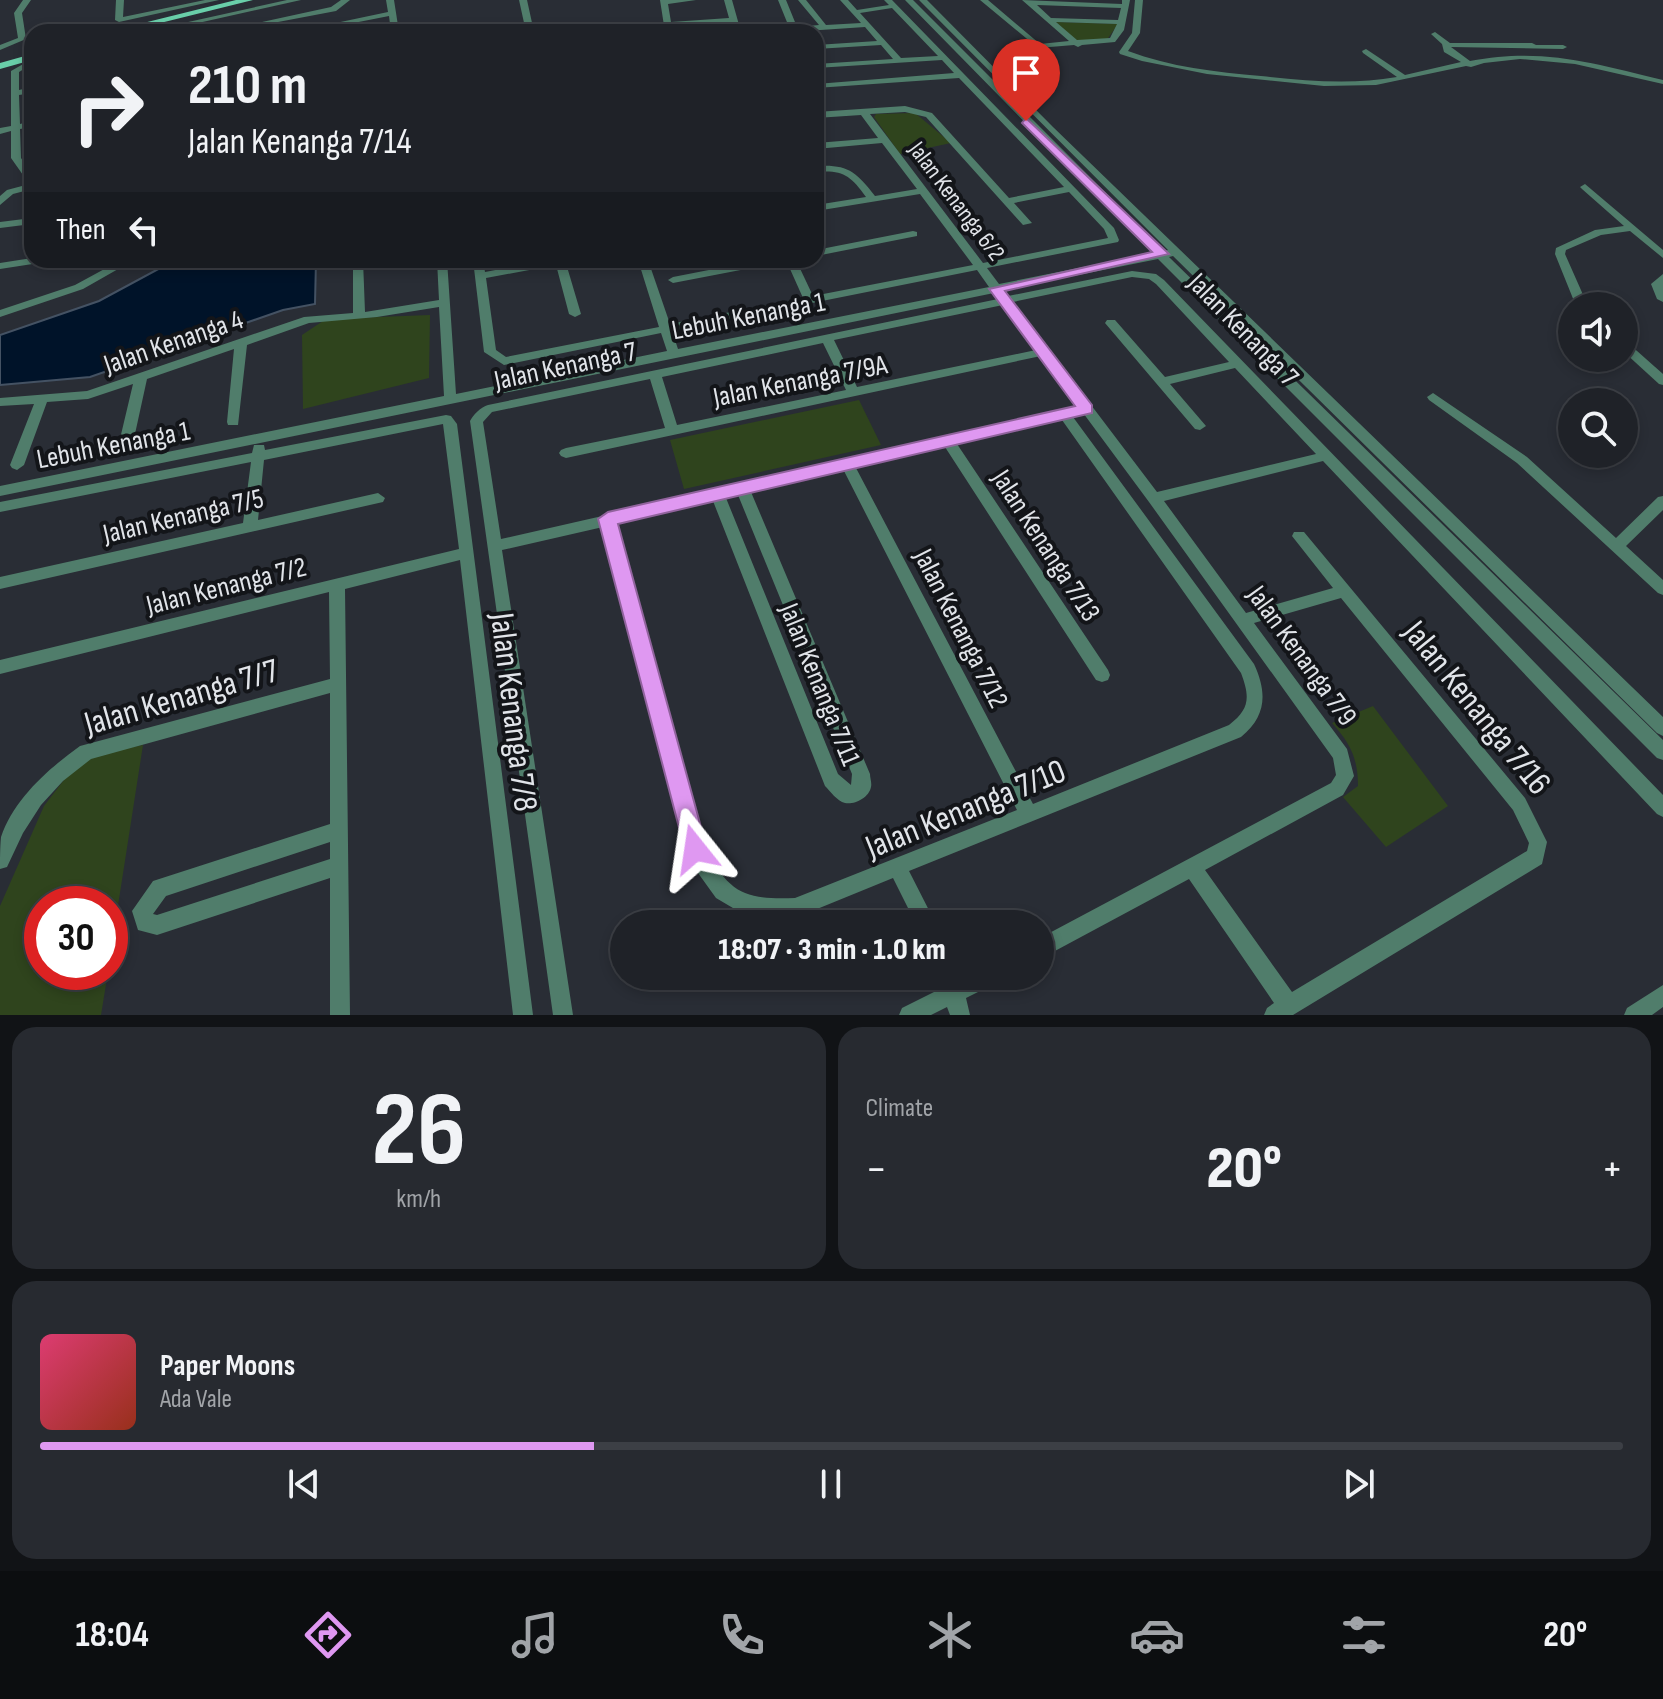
<!DOCTYPE html>
<meta charset="utf-8">
<style>
:root{--surface:#1f2228;--page:#272a30;--text:#f1f3f6;--muted:#a1a4a8;--line:#3c3f45;--accent:#df98f1}
body{margin:0;font-family:"Sofia Sans Condensed",sans-serif;background:var(--page);color:var(--text);height:100vh;display:flex;flex-direction:column;font-size:30px;white-space:nowrap}
*{box-sizing:border-box;margin:0}
p{font-size:26px;color:var(--muted)}
.icon{flex:none;width:44px;height:44px;fill:none;stroke:currentColor;stroke-width:2;stroke-linecap:round;stroke-linejoin:round}
.map{position:relative;height:1015px;overflow:hidden}
.panel{display:flex;flex-direction:column;gap:12px;padding:12px;background:#111316;flex:1}
.panel>*{flex:none}
.top-card{position:absolute;left:24px;top:24px;width:800px;height:244px;border-radius:24px;box-shadow:0 4px 12px #0003,0 0 0 2px var(--line);background:#1f2228;color:var(--text);overflow:hidden}
.tools{position:absolute;left:1558px;top:292px;display:grid;gap:16px}
.tools a{display:grid;place-items:center;width:80px;height:80px;border-radius:50%;background:var(--surface);box-shadow:0 4px 12px #0003,0 0 0 2px var(--line);font-size:40px}
.speed{position:absolute;left:24px;top:886px;display:flex;gap:16px;font-size:40px;font-weight:700;text-align:center}
.speed>*{display:grid;place-content:center;width:104px;height:104px;border-radius:50%;background:var(--surface);box-shadow:0 4px 12px #0003,0 0 0 2px var(--line);line-height:1}
.speed .limit{border:12px solid #d22;background:#fff;color:#111}
.pin{position:absolute;display:grid;place-items:center;width:68px;height:68px;color:#fff;margin:-82px -34px;border-radius:50% 50% 50% 0;rotate:-45deg;box-shadow:0 0 8px #0007}
.pin .icon{rotate:45deg}
.me{position:absolute;width:88px;margin:-44px;rotate:345deg;stroke-linejoin:round;filter:drop-shadow(0 0 6px #0008)}
.turn{display:flex;align-items:center;gap:28px;height:168px;padding:0 32px;font-size:36px}
.turn .icon{width:104px;height:104px;stroke-width:2.5}
.turn b{display:block;font-size:56px;line-height:68px}
.then{display:flex;align-items:center;height:76px;padding:0 32px;background:#0003;gap:16px;font-size:30px}
.big{font-size:60px;font-weight:800;line-height:1.1}
.panel .tile{flex:1;display:flex;flex-direction:column;justify-content:center;gap:12px;min-width:0;padding:0 28px;border-radius:24px;background:var(--page)}
.panel .dial{align-items:center;gap:0}
.dial b{font-size:104px;line-height:1}
.song{display:flex;align-items:center;gap:24px}
.cover{width:96px;height:96px;border-radius:12px;background:linear-gradient(135deg,hsl(340 70% 55%),hsl(10 70% 35%))}
.played{height:8px;border-radius:4px;background:linear-gradient(90deg,var(--accent) 35%,var(--line) 35%)}
.keys{display:flex;justify-content:space-around;direction:ltr}
.heat{display:flex;justify-content:space-between;align-items:center;font-size:44px;direction:ltr}
.panel .tiles{flex:1;display:grid;gap:12px;grid-template-columns:1fr 1fr}
.tile:last-child{grid-column:span 2}
.trip{position:absolute;left:610px;top:910px;width:444px;height:80px;border-radius:40px;background:var(--surface);box-shadow:0 4px 12px #0003,0 0 0 2px var(--line);font-weight:800;line-height:80px;text-align:center}
.menu{display:flex;height:128px;justify-content:space-around;align-items:center;background:#0c0e10;color:var(--muted)}
.menu .icon{width:56px;height:56px}
.menu .active{color:var(--accent)}
.menu b{font-size:36px;color:var(--text)}
.map>svg:first-child{display:block}
.green{fill:#2f441d}
.water{fill:#001329;stroke:#445263;stroke-width:2}
.lines{fill:none;stroke-linecap:round;stroke-linejoin:round}
.minor{fill:#507d6b;fill-rule:evenodd}
.major{fill:#69cea9;fill-rule:evenodd}
.route{fill:#df98f1;stroke:#91639d;stroke-width:2}
.labels{text-anchor:middle;stroke-width:8;stroke-linejoin:round;paint-order:stroke}
.far-street-label{font-size:24px;fill:#e1e4e9;stroke:#131519}
.street-label{font-size:28px;fill:#e1e4e9;stroke:#131519}
.near-street-label{font-size:34px;fill:#e1e4e9;stroke:#131519}
</style>
<div class="map">
<svg width="1663" height="1015" viewBox="0 0 1663 1015">
<rect width="100%" height="100%" fill="#292d35"/>
<g class="green">
<polygon points="1056,22 1118,24 1106,41 1079,43"/>
<polygon points="915,113 951,143 900,154 874,117 876,114"/>
<polygon points="430,315 429,378 303,409 302,335 326,319"/>
<polygon points="859,400 881,445 684,489 670,440"/>
<path d="M 1373,706 L 1448,806 L 1386,847 L 1343,797 L 1358,786 C 1358,758 1350,743 1332,723 Z"/>
<polygon points="143,745 110,957 110,904 42,904 42,972 108,972 101,1015 0,1015 0,906 44,806 70,772 93,755"/>
</g>
<polygon class="water" points="175,260 316,260 315,304 283,310 90,377 0,385 0,335 99,301"/>
<g class="lines">
<g class="minor">
<polygon points="23,0 31,0 22,13 26,39 0,50 0,45 18,38 14,13"/>
<polygon points="116,0 124,0 123,17 205,0 219,0 119,22 115,20"/>
<polygon points="287,0 301,0 158,32 143,32"/>
<polygon points="341,0 350,0 336,11 257,26 253,24 331,7"/>
<polygon points="386,0 394,0 399,32 391,32 389,16 308,32 293,32 388,12"/>
<polygon points="519,0 527,0 534,32 526,32"/>
<polygon points="660,0 696,0 668,4 671,22 729,18 724,0 732,0 741,32 733,32 731,22 671,27 671,32 665,32"/>
<path d="M 778,0 L 786,0 L 797,27 L 819,25 L 798,0 L 806,0 L 826,25 L 861,23 L 840,0 L 848,0 L 857,10 L 889,5 L 884,0 L 892,0 L 1114,228 L 1119,240 L 1118,242 L 987,268 L 999,284 L 1153,253 L 905,0 L 913,0 L 1164,251 L 1168,250 L 919,0 L 927,0 L 1053,127 L 1663,717 L 1663,736 L 1657,733 L 1173,256 L 1169,257 L 1663,740 L 1663,760 L 1657,758 L 1158,259 L 1004,290 L 1008,296 L 1132,271 L 1156,274 L 1164,280 L 1663,795 L 1663,817 L 1657,814 L 1323,461 L 1164,501 L 1246,613 L 1333,588 L 1292,536 L 1294,532 L 1304,532 L 1525,798 L 1547,842 L 1542,864 L 1293,1015 L 1264,1015 L 1267,1008 L 1274,1003 L 1189,879 L 1040,959 L 1040,938 L 1331,783 L 1336,775 L 1333,758 L 1149,502 L 1041,356 L 566,458 L 561,456 L 559,453 L 561,450 L 566,448 L 665,428 L 650,379 L 492,412 L 483,422 L 501,539 L 1073,409 L 1079,413 L 1073,417 L 1254,664 C 1267,692 1267,716 1241,737 L 909,871 L 936,924 L 916,924 L 893,878 L 795,918 L 759,917 L 738,911 L 716,898 L 698,873 L 686,849 L 603,527 L 502,550 L 573,1015 L 553,1015 L 470,421 C 473,415 481,407 488,405 L 998,299 L 994,293 L 0,496 L 0,486 L 444,396 L 439,307 L 377,317 L 309,323 L 247,345 L 238,425 L 228,425 L 227,422 L 234,349 L 147,379 L 133,443 L 126,448 L 119,443 L 133,384 L 88,399 L 47,402 L 24,465 L 17,470 L 12,468 L 10,465 L 34,404 L 0,406 L 0,398 L 87,391 L 304,317 L 353,313 L 353,260 L 363,260 L 365,312 L 439,300 L 437,260 L 447,260 L 456,394 L 667,351 L 661,333 L 504,365 L 484,352 L 473,260 L 483,260 L 485,272 L 548,260 L 565,260 L 581,314 L 575,317 L 569,314 L 556,265 L 486,278 L 496,350 L 506,357 L 659,327 L 638,260 L 648,260 L 670,324 L 803,298 L 786,260 L 796,260 L 813,296 L 973,265 L 920,194 L 816,211 L 816,205 L 866,197 C 850,175 843,170 816,172 L 816,166 C 847,164 856,171 875,196 L 917,189 L 882,143 L 816,149 L 816,143 L 878,138 L 861,115 L 816,118 L 816,112 L 905,106 L 932,113 L 1009,198 L 1064,187 L 959,78 L 816,88 L 816,84 L 954,73 L 942,60 L 816,68 L 816,64 L 893,59 L 881,45 L 816,49 L 816,45 L 877,41 L 865,27 L 791,32 ZM 892,8 L 938,56 L 901,58 L 860,13 ZM 905,112 L 926,117 L 1023,225 L 1032,223 L 1014,203 L 1069,192 L 1104,229 L 1108,238 L 983,263 L 870,114 ZM 977,270 L 989,287 L 678,349 L 672,331 ZM 1132,277 L 1149,279 L 1156,284 L 1229,362 L 1165,377 L 1115,320 L 1107,320 L 1105,323 L 1195,429 L 1200,430 L 1206,426 L 1170,384 L 1235,368 L 1316,454 L 1157,492 L 1013,302 ZM 1003,305 L 1036,350 L 857,387 L 834,340 ZM 823,343 L 846,390 L 677,425 L 662,377 ZM 1062,420 L 1241,673 C 1250,697 1250,709 1229,725 L 1033,804 L 856,468 L 945,447 L 1096,680 L 1102,682 L 1108,680 L 1110,675 L 1108,670 L 957,444 ZM 844,471 L 1017,810 L 795,898 C 741,900 730,892 703,846 L 616,524 L 713,501 L 825,786 C 830,791 837,801 845,803 C 854,805 869,798 871,787 C 872,783 870,778 870,774 L 751,492 ZM 738,495 L 852,774 L 851,785 L 838,774 L 726,498 ZM 1341,598 L 1513,810 L 1529,843 L 1527,851 L 1292,992 L 1205,870 L 1343,795 L 1354,776 L 1347,749 L 1254,623 Z"/>
<path d="M 980,0 L 988,0 L 1040,44 L 1069,41 L 1022,0 L 1122,4 L 1122,0 L 1130,0 L 1124,30 L 1115,42 L 1082,45 L 1078,47 L 1074,45 L 1038,48 ZM 1037,5 L 1121,8 L 1118,20 L 1051,18 ZM 1056,22 L 1117,24 L 1110,38 L 1077,40 Z"/>
<path d="M 1135,0 L 1143,0 L 1140,33 L 1128,51 C 1170,67 1216,72 1261,76 C 1306,81 1352,85 1397,77 L 1363,53 L 1362,51 L 1366,49 L 1405,75 L 1461,62 L 1444,52 L 1442,44 L 1431,34 L 1435,32 L 1450,43 L 1532,43 L 1536,45 L 1563,45 L 1567,47 L 1563,49 L 1451,47 L 1470,61 C 1542,47 1593,63 1663,80 L 1663,84 L 1575,64 L 1520,59 L 1484,63 L 1471,67 L 1466,66 L 1376,85 L 1324,86 L 1207,74 L 1142,61 L 1120,54 L 1119,52 L 1132,33 Z"/>
<polygon points="32,59 32,64 19,72 19,90 32,87 32,93 19,95 20,124 32,121 32,127 20,129 21,158 32,174 32,189 13,194 0,205 0,196 7,190 22,186 23,175 11,158 11,131 0,134 0,128 11,126 11,71"/>
<polygon points="1585,184 1663,250 1663,258 1630,231 1601,235 1566,250 1565,254 1588,306 1576,306 1555,254 1556,248 1595,230 1624,226 1582,189 1580,187"/>
<polygon points="32,218 32,224 0,228 0,222"/>
<polygon points="913,231 917,232 917,236 816,256 816,250"/>
<polygon points="32,258 32,260 44,260 39,263 0,269 0,263"/>
<polygon points="121,260 134,260 83,289 0,317 0,310 75,285"/>
<polygon points="760,260 782,260 777,263 673,283 668,280 673,277"/>
<polygon points="1663,274 1663,302 1657,299 1651,284"/>
<polygon points="1624,342 1628,343 1663,374 1663,385 1659,384 1624,352"/>
<polygon points="1433,393 1527,457 1616,538 1658,497 1663,496 1663,510 1626,546 1663,580 1663,595 1658,593 1517,463 1429,400 1427,397"/>
<path d="M 446,415 L 451,416 L 457,424 L 533,1015 L 513,1015 L 460,560 L 345,589 L 350,1015 L 330,1015 L 330,878 L 157,935 L 138,930 L 132,911 L 153,881 L 330,824 L 330,693 L 91,759 L 63,781 L 41,805 L 23,833 L 7,867 L 0,869 C 0,860 0,847 1,837 C 14,799 48,769 80,746 L 330,679 L 329,592 L 0,674 L 0,660 L 459,549 L 443,424 L 264,460 L 258,520 L 378,493 L 385,498 L 383,502 L 0,589 L 0,577 L 243,523 L 251,462 L 0,512 L 0,502 L 252,453 L 254,445 L 264,445 L 265,450 ZM 330,842 L 330,859 L 157,915 L 153,914 L 166,896 Z"/>
<polygon points="939,976 959,976 960,979 967,976 999,976 996,983 966,998 970,1015 950,1015 947,1007 931,1015 899,1015 902,1008 942,988"/>
<polygon points="1663,985 1663,1007 1652,1015 1624,1015 1627,1008"/>
</g>
<g class="major">
<polygon points="236,0 253,0 124,32 107,32"/>
<polygon points="32,54 32,60 0,69 0,63"/>
</g>
</g>
<polygon class="route" points="1026,118 1169,254 1005,291 1092,405 1092,413 618,524 707,849 704,858 695,861 687,858 598,519 608,512 1075,406 989,289 1152,252 1022,123"/>
<g class="labels">
<g class="far-street-label">
<text transform="translate(957 201) rotate(53)" y="8">Jalan Kenanga 6/2</text>
</g>
<g class="street-label">
<text transform="translate(748 315) rotate(-11)" y="10">Lebuh Kenanga 1</text>
<text transform="translate(1244 329) rotate(46)" y="10">Jalan Kenanga 7</text>
<text transform="translate(173 341) rotate(-19)" y="10">Jalan Kenanga 4</text>
<text transform="translate(565 365) rotate(-12)" y="10">Jalan Kenanga 7</text>
<text transform="translate(800 380) rotate(-11)" y="10">Jalan Kenanga 7/9A</text>
<text transform="translate(113 444) rotate(-11)" y="10">Lebuh Kenanga 1</text>
<text transform="translate(183 515) rotate(-13)" y="10">Jalan Kenanga 7/5</text>
<text transform="translate(1047 545) rotate(57)" y="10">Jalan Kenanga 7/13</text>
<text transform="translate(226 585) rotate(-14)" y="10">Jalan Kenanga 7/2</text>
<text transform="translate(962 628) rotate(63)" y="10">Jalan Kenanga 7/12</text>
<text transform="translate(1303 655) rotate(54)" y="10">Jalan Kenanga 7/9</text>
<text transform="translate(821 684) rotate(68)" y="10">Jalan Kenanga 7/11</text>
</g>
<g class="near-street-label">
<text transform="translate(181 696) rotate(-16)" y="12">Jalan Kenanga 7/7</text>
<text transform="translate(1478 707) rotate(51)" y="12">Jalan Kenanga 7/16</text>
<text transform="translate(515 712) rotate(83)" y="12">Jalan Kenanga 7/8</text>
<text transform="translate(965 808) rotate(-22)" y="12">Jalan Kenanga 7/10</text>
</g>
</g>
</svg>
<div class="tools">
<a><svg class="icon" aria-label="sound" viewBox="0 0 24 24"><path d="M4 9h4l5-4v14l-5-4H4zM17 9q2 3 0 6"/></svg></a>
<a><svg class="icon" aria-label="search" viewBox="0 0 24 24"><circle cx="10" cy="10" r="6"/><path d="M15 15l6 6"/></svg></a>
</div>
<div class="speed"><div class="limit">30</div></div>
<div class="pin" style="left:1026px;top:121px;background:#d93025"><svg class="icon" aria-label="arrive" viewBox="0 0 24 24"><path d="M6 21V4h12l-3 4 3 4H6"/></svg></div>
<svg class="me" style="left:695px;top:849px" viewBox="-20 -20 40 40"><path d="M0-17L14 15 0 8-14 15z" fill="#df98f1" stroke="#fff" stroke-width="4"/></svg>
<div class="trip">18:07 · 3 min · 1.0 km</div>
<div class="top-card">
<div class="turn"><svg class="icon" aria-label="right" viewBox="0 0 24 24"><path d="M7 20v-9h11M14 6l5 5-5 5"/></svg><div><b>210 m</b>Jalan Kenanga 7/14</div></div>
<div class="then">Then<svg class="icon" aria-label="left" viewBox="0 0 24 24"><path d="M17 20v-9H6M10 6l-5 5 5 5"/></svg></div>
</div>
</div>
<section class="panel">
<div class="tiles">
<div class="tile dial"><b>26</b><p>km/h</p></div>
<div class="tile"><p>Climate</p>
<div class="heat"><a>−</a><b class="big">20°</b><a>+</a></div>
</div>
<div class="tile">
<div class="song"><i class="cover"></i><div><b>Paper Moons</b><p>Ada Vale</p></div></div>
<div class="played"></div>
<div class="keys"><svg class="icon" aria-label="previous" viewBox="0 0 24 24"><path d="M18 5L8 12l10 7zM5 5v14"/></svg><svg class="icon" aria-label="pause" viewBox="0 0 24 24"><path d="M8 5v14M16 5v14"/></svg><svg class="icon" aria-label="next" viewBox="0 0 24 24"><path d="M6 5l10 7-10 7zM19 5v14"/></svg></div>
</div>
</div>
</section>
<nav class="menu">
<b>18:04</b>
<svg class="icon active" aria-label="directions" viewBox="0 0 24 24"><path d="M12 3l9 9-9 9-9-9zM9 14v-3h6M13 9l2 2-2 2"/></svg>
<svg class="icon" aria-label="music" viewBox="0 0 24 24"><path d="M9 18V5l10-2v13"/><circle cx="6" cy="18" r="3"/><circle cx="16" cy="16" r="3"/></svg>
<svg class="icon" aria-label="phone" viewBox="0 0 24 24"><path d="M5 4h4l2 5-3 2q2 4 5 5l2-3 5 2v4C11 20 4 13 5 4z"/></svg>
<svg class="icon" aria-label="climate" viewBox="0 0 24 24"><path d="M12 3v18M4 7l16 10M4 17L20 7"/></svg>
<svg class="icon" aria-label="car" viewBox="0 0 24 24"><path d="M5 17H2v-5l4-1 3-4h7l3 4 3 1v5h-3M9 17h6M6 11h13"/><circle cx="7" cy="17" r="2"/><circle cx="17" cy="17" r="2"/></svg>
<svg class="icon" aria-label="filters" viewBox="0 0 24 24"><path d="M4 7h16M4 17h16"/><circle cx="9" cy="7" r="2"/><circle cx="15" cy="17" r="2"/></svg>
<b>20°</b>
</nav>
